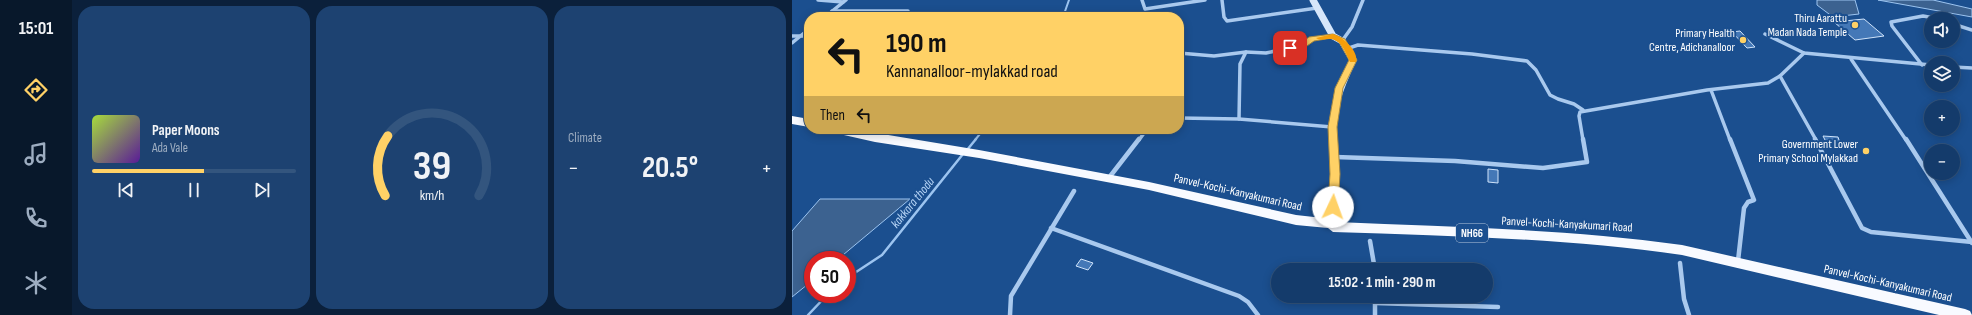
<!DOCTYPE html>
<meta charset="utf-8">
<style>
:root{--surface:#143b6b;--page:#1d4271;--text:#f1f3f6;--muted:#9dadc1;--line:#33557e;--accent:#ffd166}
body{margin:0;font-family:"Sofia Sans Condensed",sans-serif;background:var(--page);color:var(--text);height:100vh;display:flex;flex-direction:column;font-size:15px;white-space:nowrap}
*{box-sizing:border-box;margin:0}
p{font-size:13px;color:var(--muted)}
.icon{flex:none;width:22px;height:22px;fill:none;stroke:currentColor;stroke-width:2;stroke-linecap:round;stroke-linejoin:round}
.map{position:relative;flex:1;overflow:hidden}
.side{display:flex;flex-direction:column;gap:6px;padding:6px;background:#0b203b;width:720px}
.side>*{flex:none}
.hud{position:absolute;left:12px;top:12px;width:380px;height:122px;border-radius:16px;box-shadow:0 2px 10px #0003,0 0 0 1px var(--line);background:#ffd166;color:#111;overflow:hidden}
.controls{position:absolute;left:1132px;top:12px;display:grid;gap:8px}
.controls a{display:grid;place-items:center;width:36px;height:36px;border-radius:50%;background:var(--surface);box-shadow:0 2px 10px #0003,0 0 0 1px var(--line);font-size:20px}
.speed{position:absolute;left:12px;top:251px;display:flex;gap:8px;font-size:20px;font-weight:700;text-align:center}
.speed>*{display:grid;place-content:center;width:52px;height:52px;border-radius:50%;background:var(--surface);box-shadow:0 2px 10px #0003,0 0 0 1px var(--line);line-height:1}
.speed .limit{border:6px solid #d22;background:#fff;color:#111}
.pin{position:absolute;display:grid;place-items:center;width:34px;height:34px;color:#fff;margin:-17px;border-radius:8px;box-shadow:0 2px 6px #0006}
.me{position:absolute;width:44px;margin:-22px;rotate:3deg;stroke-linejoin:round;filter:drop-shadow(0 0 3px #0008)}
.turn{display:flex;align-items:center;gap:14px;height:84px;padding:0 16px;font-size:18px}
.turn .icon{width:52px;height:52px;stroke-width:2.5}
.turn b{display:block;font-size:28px;line-height:34px}
.then{display:flex;align-items:center;height:38px;padding:0 16px;background:#0003;gap:8px;font-size:15px}
.big{font-size:30px;font-weight:700;line-height:1.1}
.side .card{flex:1;display:flex;flex-direction:column;justify-content:center;gap:6px;min-width:0;padding:0 14px;border-radius:16px;background:var(--page)}
.side .dial{align-items:center;gap:0}
.dial svg{height:104px;overflow:visible;fill:none;stroke:var(--line);stroke-width:7;stroke-linecap:round;text-anchor:middle}
.dial text{fill:var(--text);stroke:none}
.song{display:flex;align-items:center;gap:12px}
.cover{width:48px;height:48px;border-radius:6px;background:linear-gradient(135deg,hsl(80 70% 55%),hsl(270 70% 35%))}
.played{height:4px;border-radius:2px;background:linear-gradient(90deg,var(--accent) 55%,var(--line) 55%)}
.keys{display:flex;justify-content:space-around;direction:ltr}
.heat{display:flex;justify-content:space-between;align-items:center;font-size:22px;direction:ltr}
.side .tiles{flex:1;display:grid;gap:6px;grid-template-columns:repeat(3,1fr)}
.trip{position:absolute;left:479px;top:263px;width:222px;height:40px;border-radius:20px;background:var(--surface);box-shadow:0 2px 10px #0003,0 0 0 1px var(--line);font-weight:700;line-height:40px;text-align:center}
main{display:flex;flex:1;min-height:0}
.dock{display:flex;flex-direction:column;width:72px;justify-content:space-around;align-items:center;background:#08182b;color:var(--muted)}
.dock .icon{width:28px;height:28px}
.dock .on{color:var(--accent)}
.dock b{font-size:18px;color:var(--text)}
.map>svg:first-child{display:block}
.water{fill:#3c6290;stroke:#9cc4f0}
.lines{fill:none;stroke-linecap:round;stroke-linejoin:round}
.stream-far1{stroke:#9cc4f0;stroke-width:2}
.stream{stroke:#9cc4f0;stroke-width:2.5}
.building{fill:#4478b7;stroke:#cfe3fa}
.minor-far1{stroke:#a9c9ee;stroke-width:3.5}
.minor{stroke:#a9c9ee;stroke-width:4.5}
.secondary-far1{stroke:#d6e6fa;stroke-width:7}
.secondary{stroke:#d6e6fa;stroke-width:8}
.trunk{fill:#f8faff;fill-rule:evenodd}
.route{fill:#ffd166;stroke:#a68842}
.slow{fill:#f59e0b}
.poi-dot{fill:#ffd166;stroke:#1b4f8f;stroke-width:1.5}
.labels{text-anchor:middle;stroke-width:4;stroke-linejoin:round;paint-order:stroke}
.shield{fill:#1b4f8f;stroke:#bbcadd;stroke-width:1}
.shield-label{font-size:11px;font-weight:bold;fill:#fff}
.poi-label{font-size:12px;fill:#fff;stroke:#1b4f8f;text-anchor:end}
.street-label{font-size:12px;fill:#fff;stroke:#1b4f8f}
.water-label{font-size:13px;font-style:italic;fill:#b5d3f5;stroke:#1b4f8f}
</style>
<main>
<nav class="dock">
<b>15:01</b>
<svg class="icon on" aria-label="directions" viewBox="0 0 24 24"><path d="M12 3l9 9-9 9-9-9zM9 14v-3h6M13 9l2 2-2 2"/></svg>
<svg class="icon" aria-label="music" viewBox="0 0 24 24"><path d="M9 18V5l10-2v13"/><circle cx="6" cy="18" r="3"/><circle cx="16" cy="16" r="3"/></svg>
<svg class="icon" aria-label="phone" viewBox="0 0 24 24"><path d="M5 4h4l2 5-3 2q2 4 5 5l2-3 5 2v4C11 20 4 13 5 4z"/></svg>
<svg class="icon" aria-label="climate" viewBox="0 0 24 24"><path d="M12 3v18M4 7l16 10M4 17L20 7"/></svg>
</nav>
<section class="side">
<div class="tiles">
<div class="card">
<div class="song"><i class="cover"></i><div><b>Paper Moons</b><p>Ada Vale</p></div></div>
<div class="played"></div>
<div class="keys"><svg class="icon" aria-label="previous" viewBox="0 0 24 24"><path d="M18 5L8 12l10 7zM5 5v14"/></svg><svg class="icon" aria-label="pause" viewBox="0 0 24 24"><path d="M8 5v14M16 5v14"/></svg><svg class="icon" aria-label="next" viewBox="0 0 24 24"><path d="M6 5l10 7-10 7zM19 5v14"/></svg></div>
</div>
<div class="card dial"><svg viewBox="0 0 100 80">
<path d="M14 69A42 42 0 1 1 86 69"/>
<path d="M14 69A42 42 0 0 1 16 23" stroke="#ffd166"/>
<text x="50" y="56" font-size="32" font-weight="700">39</text>
<text x="50" y="72" font-size="11">km/h</text>
</svg></div>
<div class="card"><p>Climate</p>
<div class="heat"><a>−</a><b class="big">20.5°</b><a>+</a></div>
</div>
</div>
</section>
<div class="map">
<svg width="1180" height="315" viewBox="0 0 1180 315">
<rect width="100%" height="100%" fill="#1b4f8f"/>
<g class="water">
<polygon points="1025,0 1063,0 1067,14 1041,17 1025,5"/>
<polygon points="1086,0 1141,0 1180,9 1180,17"/>
<polygon points="28,199 118,199 45,260 21,260 21,280 0,297 0,231"/>
</g>
<g class="lines">
<g class="stream-far1">
<polyline points="271,17 277,0"/>
<polyline points="183,140 192,129"/>
</g>
<g class="stream">
<polyline points="175,150 184,139"/>
<polyline points="55,278 90,255 171,154"/>
<polyline points="16,315 36,294"/>
</g>
</g>
<g class="building">
<polygon points="1072,19 1092,36 1063,40 1042,22"/>
<polygon points="948,31 963,47 955,48 940,32"/>
<polygon points="1031,136 1046,137 1048,143 1034,142"/>
<polygon points="696,169 706,170 706,183 696,182"/>
<polygon points="289,259 301,263 296,270 284,266"/>
</g>
<g class="lines">
<g class="minor-far1">
<polyline points="26,0 51,2"/>
<polyline points="350,0 353,9 413,0"/>
<polyline points="430,0 432,17 435,21 525,8"/>
<polyline points="40,11 116,11 110,17"/>
<polyline points="33,17 54,0"/>
<polyline points="1161,24 1180,30"/>
<polyline points="973,34 1012,53 1139,65"/>
<polyline points="0,36 17,36"/>
<polyline points="550,41 560,27 571,0"/>
<polyline points="0,43 17,29"/>
<polyline points="554,49 566,45 680,54 735,61 744,70 758,95 766,99 782,104 791,110"/>
<polyline points="454,52 474,53 512,45 520,39 541,36"/>
<polyline points="387,53 422,56 454,52 448,64 447,119"/>
<polyline points="1059,59 1114,140"/>
<polyline points="1130,65 1100,26 1099,22 1131,16 1148,19"/>
<polyline points="1161,67 1180,68"/>
<polyline points="988,76 1024,140"/>
<polyline points="919,90 938,140"/>
<polyline points="387,118 447,119 540,127"/>
<polyline points="347,140 355,129"/>
<polyline points="791,140 787,116 788,112 915,90 976,83 988,76 1012,53"/>
</g>
<g class="minor">
<polyline points="938,139 962,200 956,202 952,208 946,261"/>
<polyline points="1023,139 1070,228 1079,232 1180,242"/>
<polyline points="1114,139 1180,243"/>
<polyline points="543,157 663,161 751,168 795,162 791,139"/>
<polyline points="316,179 347,139"/>
<polyline points="259,228 447,296 456,302 466,315"/>
<polyline points="578,241 583,270"/>
<polyline points="888,263 892,299 897,315"/>
<polyline points="583,296 583,315"/>
<polyline points="583,303 706,307"/>
<polyline points="218,315 219,296 282,191"/>
</g>
<path class="secondary-far1" d="M 521,0 L 541,36 L 550,41 L 561,60 C 548,87 539,110 541,140"/>
<polyline class="secondary" points="540,224 543,174 541,139"/>
<g class="trunk">
<polygon points="0,116 17,119 17,127 0,124"/>
<path d="M 38,129 L 60,129 L 187,150 L 357,182 L 504,215 L 540,219 L 545,222 C 661,227 776,229 890,245 L 1173,309 L 1178,311 L 1180,315 L 1147,315 L 890,255 C 774,238 658,236 541,232 L 536,228 L 504,225 L 357,190 L 187,158 L 83,142 L 43,133 Z"/>
</g>
</g>
<polygon class="route" points="541,34 553,39 565,60 551,88 545,127 548,174 546,207 541,211 536,207 538,174 536,127 543,88 557,60 547,42 540,38 522,41 515,46 498,51 494,48 509,43 517,37"/>
<path class="slow" d="M 541,34 C 551,37 567,51 564,62 L 558,62 C 554,53 549,38 537,39 C 532,39 528,41 524,38 Z"/>
<g class="poi-dot">
<circle cx="1063" cy="25" r="4"/>
<circle cx="951" cy="40" r="4"/>
<circle cx="1074" cy="151" r="4"/>
</g>
<g class="labels">
<rect class="shield" x="664" y="224" width="32" height="18" rx="3"/>
<g class="shield-label">
<text x="680" y="237">NH66</text>
</g>
<g class="poi-label">
<text x="1055" y="22">Thiru Aarattu<tspan x="1055" dy="14">Madan Nada Temple</tspan></text>
<text x="943" y="37">Primary Health<tspan x="943" dy="14">Centre, Adichanalloor</tspan></text>
<text x="1066" y="148">Government Lower<tspan x="1066" dy="14">Primary School Mylakkad</tspan></text>
</g>
<g class="street-label">
<text transform="translate(446 192) rotate(13)" y="4">Panvel-Kochi-Kanyakumari Road</text>
<text transform="translate(775 224) rotate(3)" y="4">Panvel-Kochi-Kanyakumari Road</text>
<text transform="translate(1096 283) rotate(13)" y="4">Panvel-Kochi-Kanyakumari Road</text>
</g>
<g class="water-label">
<text transform="translate(120 202) rotate(-51)" y="5">kakkara thodu</text>
</g>
</g>
</svg>
<div class="controls">
<a><svg class="icon" aria-label="sound" viewBox="0 0 24 24"><path d="M4 9h4l5-4v14l-5-4H4zM17 9q2 3 0 6"/></svg></a>
<a><svg class="icon" aria-label="layers" viewBox="0 0 24 24"><path d="M12 4l9 5-9 5-9-5zM3 14l9 5 9-5"/></svg></a>
<a>+</a>
<a>−</a>
</div>
<div class="speed"><div class="limit">50</div></div>
<div class="pin" style="left:498px;top:48px;background:#d93025"><svg class="icon" aria-label="arrive" viewBox="0 0 24 24"><path d="M6 21V4h12l-3 4 3 4H6"/></svg></div>
<svg class="me" style="left:541px;top:207px" viewBox="-20 -20 40 40"><circle r="19" fill="#fff"/><path d="M0-13L10 11 0 6-10 11z" fill="#ffd166"/></svg>
<div class="trip">15:02 · 1 min · 290 m</div>
<div class="hud">
<div class="turn"><svg class="icon" aria-label="left" viewBox="0 0 24 24"><path d="M17 20v-9H6M10 6l-5 5 5 5"/></svg><div><b>190 m</b>Kannanalloor-mylakkad road</div></div>
<div class="then">Then<svg class="icon" aria-label="left" viewBox="0 0 24 24"><path d="M17 20v-9H6M10 6l-5 5 5 5"/></svg></div>
</div>
</div>
</main>
